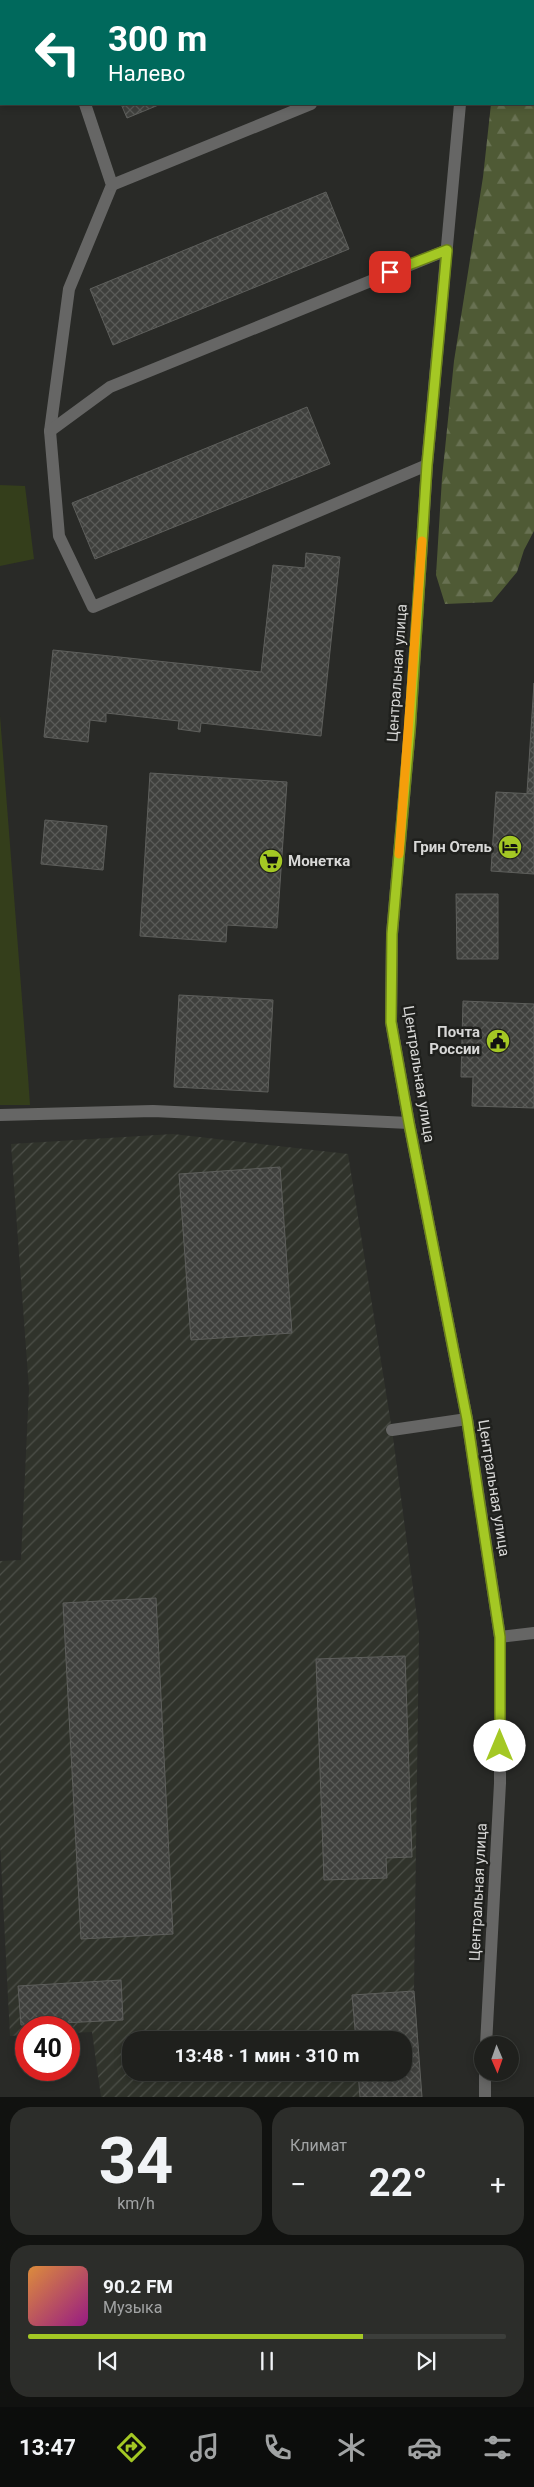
<!DOCTYPE html>
<html lang="ru">
<meta charset="utf-8">
<style>
:root{--surface:#1f201d;--page:#2c2d2a;--text:#f1f3f6;--muted:#a1a3a4;--line:#3c3e3b;--accent:#a4c824}
body{margin:0;font-family:Roboto,sans-serif;background:var(--page);color:var(--text);height:100vh;display:flex;flex-direction:column;font-size:19px;white-space:nowrap}
*{box-sizing:border-box;margin:0}
p{font-size:16px;color:var(--muted)}
.icon{flex:none;width:28px;height:28px;fill:none;stroke:currentColor;stroke-width:2;stroke-linecap:round;stroke-linejoin:round}
.map{position:relative;height:2097px;overflow:hidden}
.drawer{display:flex;flex-direction:column;gap:10px;padding:10px;background:#111210;flex:1}
.drawer>*{flex:none}
.guide{position:absolute;left:0px;top:0px;width:535px;height:105px;box-shadow:0 2px 8px #0003,0 0 0 1px var(--line);background:#00695c;color:#fff;overflow:hidden}
.needle{width:32px;rotate:178deg}
.controls{position:absolute;left:474px;top:2036px;display:grid;gap:10px}
.controls a{display:grid;place-items:center;width:45px;height:45px;border-radius:50%;background:var(--surface);box-shadow:0 2px 8px #0003,0 0 0 1px var(--line);font-size:25px}
.speed{position:absolute;left:15px;top:2016px;display:flex;gap:10px;font-size:25px;font-weight:700;text-align:center}
.speed>*{display:grid;place-content:center;width:65px;height:65px;border-radius:50%;background:var(--surface);box-shadow:0 2px 8px #0003,0 0 0 1px var(--line);line-height:1}
.speed .limit{border:8px solid #d22;background:#fff;color:#111}
.pin{position:absolute;display:grid;place-items:center;width:42px;height:42px;color:#fff;margin:-21px;border-radius:10px;box-shadow:0 2px 8px #0006}
.me{position:absolute;width:55px;margin:-28px;rotate:0deg;stroke-linejoin:round;filter:drop-shadow(0 0 4px #0008)}
.turn{display:flex;align-items:center;gap:18px;height:105px;padding:0 25px;font-size:22px}
.turn .icon{width:65px;height:65px;stroke-width:2.5}
.turn b{display:block;font-size:35px;line-height:42px}
.big{font-size:38px;font-weight:700;line-height:1.1}
.drawer .widget{flex:1;display:flex;flex-direction:column;justify-content:center;gap:8px;min-width:0;padding:0 18px;border-radius:20px;background:var(--page)}
.drawer .dial{align-items:center;gap:0}
.dial b{font-size:65px;line-height:1}
.song{display:flex;align-items:center;gap:15px}
.cover{width:60px;height:60px;border-radius:8px;background:linear-gradient(135deg,hsl(30 70% 55%),hsl(310 70% 35%))}
.played{height:5px;border-radius:2px;background:linear-gradient(90deg,var(--accent) 70%,var(--line) 70%)}
.keys{display:flex;justify-content:space-around;direction:ltr}
.heat{display:flex;justify-content:space-between;align-items:center;font-size:28px;direction:ltr}
.drawer .tiles{flex:1;display:grid;gap:10px;grid-template-columns:1fr 1fr}
.widget:last-child{grid-column:span 2}
.trip{position:absolute;left:122px;top:2031px;width:290px;height:50px;border-radius:20px;background:var(--surface);box-shadow:0 2px 8px #0003,0 0 0 1px var(--line);font-weight:700;line-height:50px;text-align:center}
.menu{display:flex;height:80px;justify-content:space-around;align-items:center;background:#0c0d0c;color:var(--muted)}
.menu .icon{width:35px;height:35px}
.menu .active{color:var(--accent)}
.menu b{font-size:22px;color:var(--text)}
.map>svg:first-child{display:block}
.industrial{fill:url(#industrial-furrows);fill-rule:evenodd}
.green{fill:#343e1b}
.forest{fill:url(#forest-firs)}
.building{fill:url(#building-cross-hatch);stroke:#5e5f5c}
.lines{fill:none;stroke-linecap:round;stroke-linejoin:round}
.minor{stroke:#666665;stroke-width:12}
.route-casing{stroke:#6b8217;stroke-width:12}
.route{stroke:#a4c824;stroke-width:9}
.slow{stroke:#f59e0b;stroke-width:9}
.labels{text-anchor:middle;stroke-width:5;stroke-linejoin:round;paint-order:stroke}
.street-label{font-size:15px;fill:#d8d8d7;stroke:#1f201d}
.poi-label{font-size:15px;font-weight:bold;fill:#d8d8d7;stroke:#1f201d;text-anchor:end}
</style>
<div class="map">
<svg width="534" height="2097" viewBox="0 0 534 2097">
<defs>
<pattern id="industrial-furrows" width="10" height="10" patternUnits="userSpaceOnUse" patternTransform="scale(1.25)"><rect width="10" height="10" fill="#30332b"/><path d="M-1 1l2-2M0 10L10 0M9 11l2-2" fill="none" stroke="#4d5049"/></pattern>
<pattern id="forest-firs" width="22" height="20" patternUnits="userSpaceOnUse" patternTransform="scale(1.25)"><rect width="22" height="20" fill="#4f5a35"/><path d="M5 1l3.5 6h-7zM16 11l3.5 6h-7z" fill="#687152"/></pattern>
<pattern id="building-cross-hatch" width="8" height="8" patternUnits="userSpaceOnUse" patternTransform="scale(1.25)"><rect width="8" height="8" fill="#3f403d"/><path d="M0 0l8 8M0 8l8-8" fill="none" stroke="#5a5b58"/></pattern>
</defs>
<rect width="100%" height="100%" fill="#292a27"/>
<path class="industrial" d="M 173,1134 L 348,1154 L 392,1430 L 419,1633 L 414,1991 L 422,2097 L 101,2097 L 92,2032 L 69,2033 L 69,2028 L 26,2028 L 26,2035 L 10,2036 L 0,1842 L 0,1561 L 21,1560 L 29,1389 L 11,1144 ZM 131,2040 L 404,2040 L 404,2072 L 131,2072 Z"/>
<g class="green">
<polygon points="0,485 25,486 34,559 0,566"/>
<polygon points="0,716 28,1076 30,1105 0,1105"/>
</g>
<polygon class="forest" points="502,0 534,0 534,531 524,550 517,572 492,602 445,604 436,575 442,478 454,361 483,177 491,104 534,104 534,1"/>
<g class="building">
<polygon points="256,0 353,0 354,1 252,1"/>
<polygon points="121,104 161,104 127,118"/>
<polygon points="326,192 349,249 113,345 90,289"/>
<polygon points="307,407 330,464 95,559 72,503"/>
<polygon points="306,553 340,557 321,736 201,723 200,732 178,729 179,721 106,713 106,722 90,720 88,742 44,737 53,650 261,672 273,565 305,568"/>
<polygon points="534,683 534,794 527,793"/>
<polygon points="150,773 287,782 277,928 227,925 226,942 140,936"/>
<polygon points="496,792 534,794 534,874 491,871"/>
<polygon points="45,820 107,826 103,870 41,864"/>
<polygon points="456,894 498,894 498,959 457,959"/>
<polygon points="179,995 273,1000 268,1092 174,1087"/>
<polygon points="463,1001 534,1004 534,1108 472,1106 473,1077 461,1077"/>
<polygon points="280,1167 292,1333 191,1340 179,1174"/>
<polygon points="156,1598 173,1934 81,1939 63,1603"/>
<polygon points="405,1656 412,1857 386,1858 387,1878 324,1880 316,1659"/>
<polygon points="121,1980 123,2020 21,2025 18,1986"/>
<polygon points="414,1991 422,2097 360,2097 358,2072 404,2072 404,2040 356,2040 352,1995"/>
</g>
<g class="lines">
<g class="minor">
<polyline points="97,1 98,0"/>
<polyline points="469,1 469,0"/>
<polyline points="85,104 112,185 69,289 50,431 59,536 93,607 427,465"/>
<polyline points="460,104 427,465 410,729 392,934 391,1022 409,1123 467,1419 500,1637 500,1783 486,2045"/>
<polyline points="112,185 311,104"/>
<polyline points="50,431 110,387 447,250"/>
<polyline points="0,1115 153,1111 409,1123"/>
<polyline points="392,1430 467,1419"/>
<polyline points="500,1637 534,1633"/>
<polyline points="485,2097 485,2072"/>
</g>
</g>
<g class="lines">
<g class="route-casing">
<polyline id="route" points="390,272 447,250 427,465 410,729 392,934 391,1022 409,1123 467,1419 478,1493 500,1637 500,1746"/>
</g>
<use href="#route" class="route"/>
<polyline class="slow" points="399,854 422,541"/>
</g>
<defs>
<g id="hotel-disc" transform="scale(1.25)"><circle r="9.5" fill="#a4c824" stroke="#1f201d"/><path d="M-6-4.5h1.5V1H6V5H4.5V3h-9V5H-6ZM-4 0a1.8 1.8 0 1 1 3.6 0ZM.5 0V-2.5h3Q6-2.5 6 0Z" fill="#111"/></g>
<g id="supermarket-disc" transform="scale(1.25)"><circle r="9.5" fill="#a4c824" stroke="#1f201d"/><path d="M-6-5.5h2.5l.6 2H6L4.5 2H-2.5L-4.4-4H-6ZM-1.5 3.2a1.3 1.3 0 1 0 .1 0ZM3 3.2a1.3 1.3 0 1 0 .1 0Z" fill="#111"/></g>
<g id="civic-disc" transform="scale(1.25)"><circle r="9.5" fill="#a4c824" stroke="#1f201d"/><path d="M-.6-6.5H3V-4.5H.6V-3L4-1V1h2V6H-6V1h2V-1L-.6-3ZM-1.2 2.5V6h2.4V2.5Z" fill="#111"/></g>
</defs>
<g fill-rule="evenodd">
<use href="#hotel-disc" x="510" y="847"/>
<use href="#supermarket-disc" x="271" y="861"/>
<use href="#civic-disc" x="498" y="1041"/>
</g>
<g class="labels">
<g class="street-label">
<text transform="translate(397 673) rotate(-86)" y="5">Центральная улица</text>
<text transform="translate(419 1074) rotate(81)" y="5">Центральная улица</text>
<text transform="translate(494 1488) rotate(81)" y="5">Центральная улица</text>
<text transform="translate(478 1892) rotate(-87)" y="5">Центральная улица</text>
</g>
<g class="poi-label">
<text x="492" y="852">Грин Отель</text>
<text x="288" y="866" text-anchor="start">Монетка</text>
<text x="480" y="1037">Почта<tspan x="480" dy="17">России</tspan></text>
</g>
</g>
</svg>
<div class="controls">
<a><svg class="needle" viewBox="-14 -14 28 28"><path d="M0-13l5 13h-10z" fill="#e53935"/><path d="M0 13l5-13h-10z" fill="#a1a3a4"/></svg></a>
</div>
<div class="speed"><div class="limit">40</div></div>
<div class="pin" style="left:390px;top:272px;background:#d93025"><svg class="icon" aria-label="arrive" viewBox="0 0 24 24"><path d="M6 21V4h12l-3 4 3 4H6"/></svg></div>
<svg class="me" style="left:500px;top:1746px" viewBox="-20 -20 40 40"><circle r="19" fill="#fff"/><path d="M0-13L10 11 0 6-10 11z" fill="#a4c824"/></svg>
<div class="trip">13:48 · 1 мин · 310 m</div>
<div class="guide">
<div class="turn"><svg class="icon" aria-label="left" viewBox="0 0 24 24"><path d="M17 20v-9H6M10 6l-5 5 5 5"/></svg><div><b>300 m</b>Налево</div></div>
</div>
</div>
<section class="drawer">
<div class="tiles">
<div class="widget dial"><b>34</b><p>km/h</p></div>
<div class="widget"><p>Климат</p>
<div class="heat"><a>−</a><b class="big">22°</b><a>+</a></div>
</div>
<div class="widget">
<div class="song"><i class="cover"></i><div><b>90.2 FM</b><p>Музыка</p></div></div>
<div class="played"></div>
<div class="keys"><svg class="icon" aria-label="previous" viewBox="0 0 24 24"><path d="M18 5L8 12l10 7zM5 5v14"/></svg><svg class="icon" aria-label="pause" viewBox="0 0 24 24"><path d="M8 5v14M16 5v14"/></svg><svg class="icon" aria-label="next" viewBox="0 0 24 24"><path d="M6 5l10 7-10 7zM19 5v14"/></svg></div>
</div>
</div>
</section>
<nav class="menu">
<b>13:47</b>
<svg class="icon active" aria-label="directions" viewBox="0 0 24 24"><path d="M12 3l9 9-9 9-9-9zM9 14v-3h6M13 9l2 2-2 2"/></svg>
<svg class="icon" aria-label="music" viewBox="0 0 24 24"><path d="M9 18V5l10-2v13"/><circle cx="6" cy="18" r="3"/><circle cx="16" cy="16" r="3"/></svg>
<svg class="icon" aria-label="phone" viewBox="0 0 24 24"><path d="M5 4h4l2 5-3 2q2 4 5 5l2-3 5 2v4C11 20 4 13 5 4z"/></svg>
<svg class="icon" aria-label="climate" viewBox="0 0 24 24"><path d="M12 3v18M4 7l16 10M4 17L20 7"/></svg>
<svg class="icon" aria-label="car" viewBox="0 0 24 24"><path d="M5 17H2v-5l4-1 3-4h7l3 4 3 1v5h-3M9 17h6M6 11h13"/><circle cx="7" cy="17" r="2"/><circle cx="17" cy="17" r="2"/></svg>
<svg class="icon" aria-label="filters" viewBox="0 0 24 24"><path d="M4 7h16M4 17h16"/><circle cx="9" cy="7" r="2"/><circle cx="15" cy="17" r="2"/></svg>
</nav>
